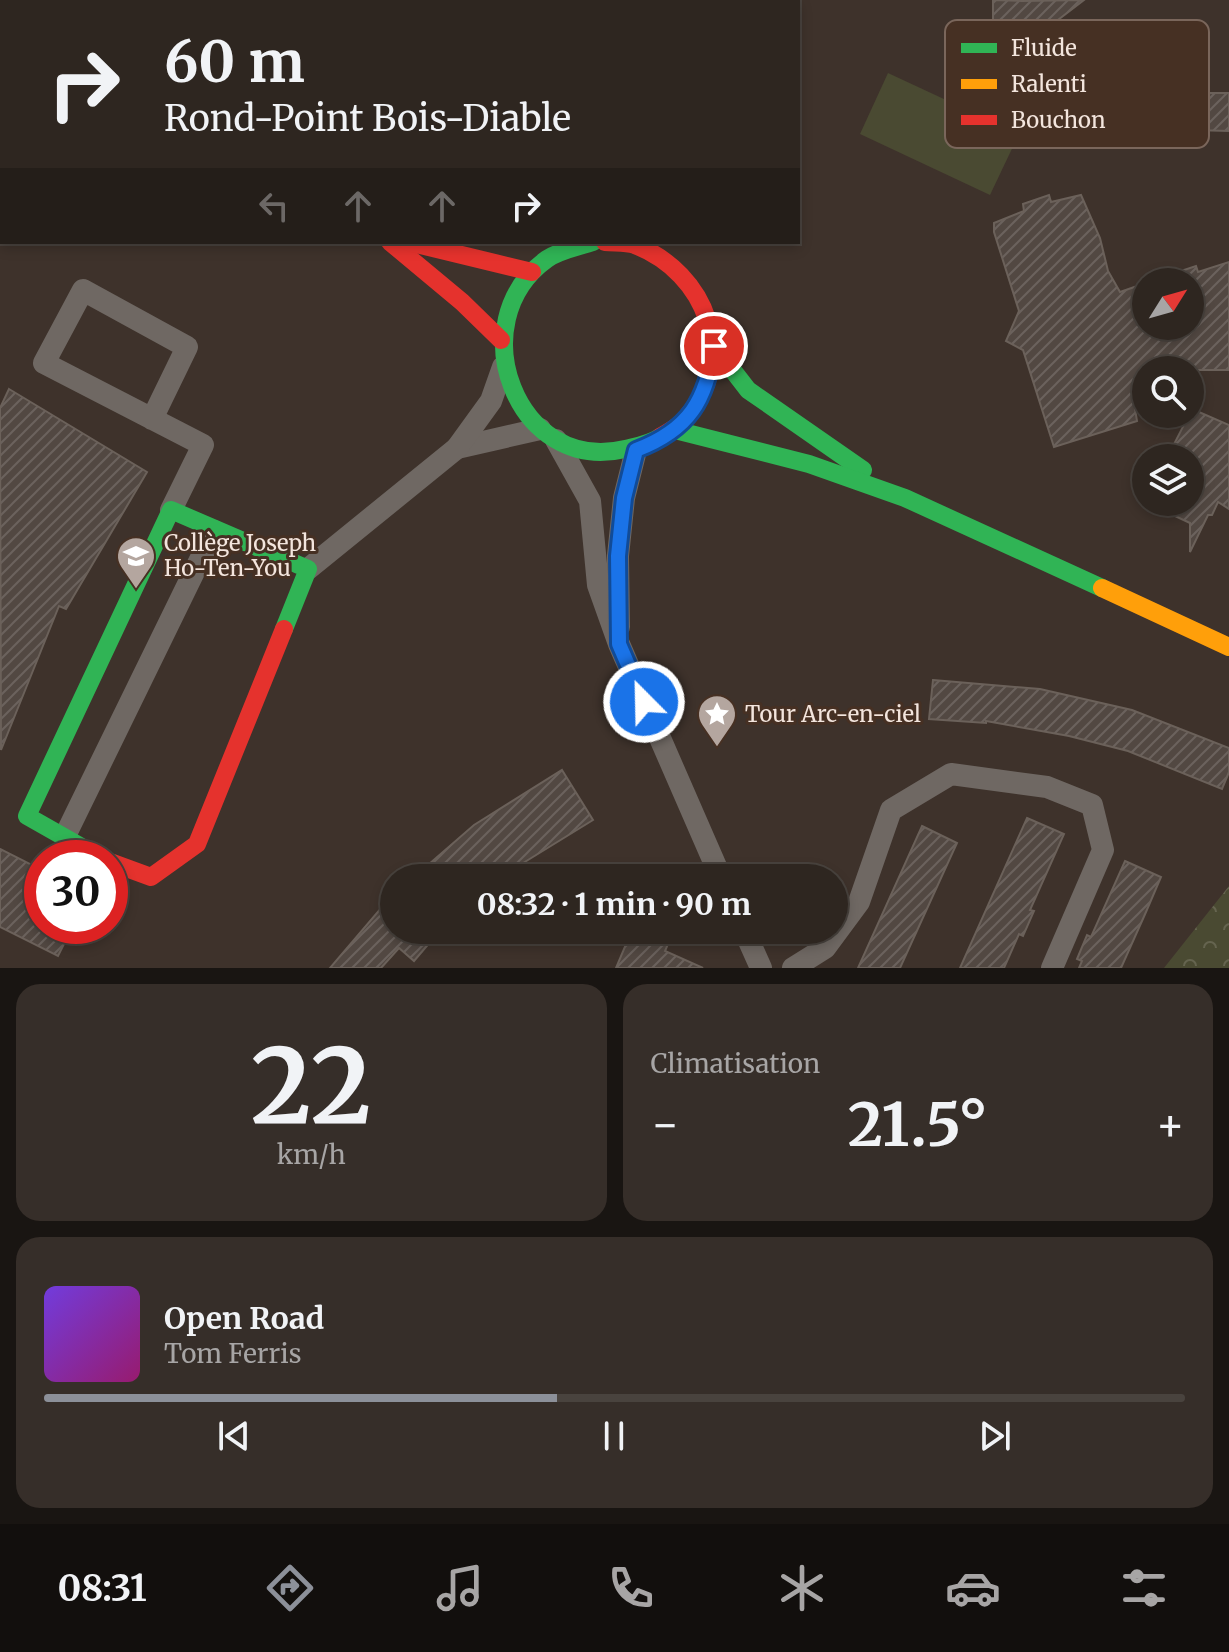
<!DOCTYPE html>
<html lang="fr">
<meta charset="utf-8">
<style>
:root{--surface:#2e2620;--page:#362e29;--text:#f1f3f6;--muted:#a7a5a5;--line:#49433e;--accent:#8c9099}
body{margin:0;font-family:Merriweather,serif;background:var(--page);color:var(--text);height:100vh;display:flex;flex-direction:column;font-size:30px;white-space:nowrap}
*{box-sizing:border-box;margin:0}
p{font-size:26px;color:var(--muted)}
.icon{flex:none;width:44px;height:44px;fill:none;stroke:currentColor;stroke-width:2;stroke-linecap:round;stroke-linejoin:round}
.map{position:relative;height:968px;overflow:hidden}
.details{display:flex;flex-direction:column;gap:16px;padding:16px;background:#191512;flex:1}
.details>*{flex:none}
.top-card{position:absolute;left:0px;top:0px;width:800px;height:244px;box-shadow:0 4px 12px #0003,0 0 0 2px var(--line);background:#2e2620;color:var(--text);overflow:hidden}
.needle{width:52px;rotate:53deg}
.fabs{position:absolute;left:1132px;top:268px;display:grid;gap:16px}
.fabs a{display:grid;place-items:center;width:72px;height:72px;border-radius:50%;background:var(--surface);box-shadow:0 4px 12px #0003,0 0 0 2px var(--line);font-size:40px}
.speed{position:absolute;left:24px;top:840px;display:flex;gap:16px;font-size:40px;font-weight:700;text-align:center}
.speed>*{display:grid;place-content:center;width:104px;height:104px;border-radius:50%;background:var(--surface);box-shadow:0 4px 12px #0003,0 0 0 2px var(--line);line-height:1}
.speed .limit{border:12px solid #d22;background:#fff;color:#111}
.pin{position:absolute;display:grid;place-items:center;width:68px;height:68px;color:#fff;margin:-34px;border:4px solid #fff;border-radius:50%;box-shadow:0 2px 8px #0007}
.me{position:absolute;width:88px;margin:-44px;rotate:337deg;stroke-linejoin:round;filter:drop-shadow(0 0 6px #0008)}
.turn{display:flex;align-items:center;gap:28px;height:168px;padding:0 32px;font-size:36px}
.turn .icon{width:104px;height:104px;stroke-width:2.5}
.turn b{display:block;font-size:56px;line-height:68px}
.lanes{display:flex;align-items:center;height:76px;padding:0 32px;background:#0003;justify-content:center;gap:40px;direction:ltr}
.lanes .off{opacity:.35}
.big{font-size:60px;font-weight:700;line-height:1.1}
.details .tile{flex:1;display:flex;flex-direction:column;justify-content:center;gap:12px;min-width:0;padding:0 28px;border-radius:24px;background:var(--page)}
.details .dial{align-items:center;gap:0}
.dial b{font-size:104px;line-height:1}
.song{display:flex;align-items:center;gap:24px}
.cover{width:96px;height:96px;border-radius:12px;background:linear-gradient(135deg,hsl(260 70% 55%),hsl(320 70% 35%))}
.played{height:8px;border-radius:4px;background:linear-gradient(90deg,var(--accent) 45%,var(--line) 45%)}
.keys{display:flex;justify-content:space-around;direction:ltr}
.heat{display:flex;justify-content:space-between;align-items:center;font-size:44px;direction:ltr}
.details .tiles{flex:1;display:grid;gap:16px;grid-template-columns:1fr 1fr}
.tile:last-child{grid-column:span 2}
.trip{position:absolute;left:380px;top:864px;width:468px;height:80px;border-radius:40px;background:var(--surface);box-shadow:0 4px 12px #0003,0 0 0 2px var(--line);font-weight:700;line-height:80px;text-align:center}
.menu{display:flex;height:128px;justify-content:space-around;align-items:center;background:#120f0d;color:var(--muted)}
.menu .icon{width:56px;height:56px}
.menu .on{color:var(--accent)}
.menu b{font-size:36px;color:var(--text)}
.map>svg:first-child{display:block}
.forest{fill:url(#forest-crowns)}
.pitch{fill:#4a4a32}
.building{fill:url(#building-hatch);stroke:#6b615a;stroke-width:2}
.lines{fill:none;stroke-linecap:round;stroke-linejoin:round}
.street{stroke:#6f6863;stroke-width:22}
.fast{stroke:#30b455;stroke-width:18}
.slow{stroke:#ff9f0a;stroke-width:18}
.jam{stroke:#e5322d;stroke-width:18}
.route-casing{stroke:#114b97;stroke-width:20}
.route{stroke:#1a73e8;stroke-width:14}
.labels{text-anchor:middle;stroke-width:6;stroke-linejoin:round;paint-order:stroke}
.poi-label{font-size:22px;fill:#f3e5dd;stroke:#463023;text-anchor:start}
.key{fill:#463023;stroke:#7a665b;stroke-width:2}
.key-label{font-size:22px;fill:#f3e5dd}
</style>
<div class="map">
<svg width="1229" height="968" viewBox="0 0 1229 968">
<defs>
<pattern id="forest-crowns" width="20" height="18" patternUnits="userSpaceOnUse" patternTransform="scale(2)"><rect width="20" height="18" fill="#4a4a32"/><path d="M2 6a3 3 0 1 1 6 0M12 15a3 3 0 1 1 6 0" fill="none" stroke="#65644f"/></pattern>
<pattern id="building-hatch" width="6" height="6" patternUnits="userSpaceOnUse" patternTransform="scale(2)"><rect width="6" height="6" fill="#524842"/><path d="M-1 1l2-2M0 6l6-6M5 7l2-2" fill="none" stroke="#6b625d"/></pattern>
</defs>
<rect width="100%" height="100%" fill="#3e322b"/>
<polygon class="forest" points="1229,886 1229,968 1164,968"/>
<polygon class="pitch" points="888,73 1019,134 990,195 860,134"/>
<g class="building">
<polygon points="993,0 1022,1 1084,0 1033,39 993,38"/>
<polygon points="1195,93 1229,93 1229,131 1194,130"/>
<polygon points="1049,195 1051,202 1081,195 1100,238 1108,271 1120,292 1146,283 1146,326 1190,326 1190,282 1148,282 1196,266 1198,272 1229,262 1229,370 1146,370 1146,406 1135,409 1137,421 1054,447 1023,350 1006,341 1019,311 994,232 994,223 1024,211 1023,204"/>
<polygon points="9,389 147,472 66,609 59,606 1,750 0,408"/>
<polygon points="1192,409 1229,425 1229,509 1218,502 1212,515 1208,515 1190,552 1190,523 1145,502 1190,502 1190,458 1167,458"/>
<polygon points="933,680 1040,689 1132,710 1229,748 1229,772 1222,789 1128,751 1069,736 986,721 986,723 929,719"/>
<polygon points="562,770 593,820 515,868 503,878 413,878 474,825"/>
<polygon points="1027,818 1064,834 1030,910 1034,911 1023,936 1019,934 1004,968 960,968"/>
<polygon points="922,826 957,843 900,968 858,968"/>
<polygon points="0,849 42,870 42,926 73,926 58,956 0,927"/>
<polygon points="1125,861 1161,877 1146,912 1121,968 1079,968 1082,961 1077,959 1087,935 1091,937"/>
<polygon points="394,893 394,930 418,930 431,941 414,961 399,948 381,968 330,968"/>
<polygon points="632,930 674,930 665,951 703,968 616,968"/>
</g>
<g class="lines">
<g class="street">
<polyline points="671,2 673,0"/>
<polyline points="152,419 187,347 83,290 44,363 203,445 171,510"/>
<polyline points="556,440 590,501 598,585 619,644 721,878"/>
<polyline points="457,448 540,429"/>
<polyline points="308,569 457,448 491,401 503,367"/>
<polyline points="619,627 618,556 624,498 636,450"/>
<polyline points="65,836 214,531"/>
<polyline points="744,930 761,968"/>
<polyline points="793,968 825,948 859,902 891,810 951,774 1047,787 1092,805 1103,850 1052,968"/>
</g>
<g class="fast">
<polyline points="0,41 2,42"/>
<path d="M 593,242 C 578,247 560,250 547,259 C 459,322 517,475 625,449 C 637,446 650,444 660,437"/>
<polyline points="714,346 748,390 863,470"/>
<polyline points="675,430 809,464 905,498 1102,588"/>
<polyline points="101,858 27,816 171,510 308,569 284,629"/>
</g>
<polyline class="slow" points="1102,588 1229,647"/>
<g class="jam">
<polyline points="390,242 462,302 501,340"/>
<polyline points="408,242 532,272"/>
<path d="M 605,242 C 615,243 626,242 635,245 C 707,273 739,358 685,419 C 679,427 668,432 660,437"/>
<polyline points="110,862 151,877 197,844 284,629"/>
</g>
</g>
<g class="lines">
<g class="route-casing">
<path id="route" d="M 644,702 L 619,644 L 618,556 L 624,498 L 636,450 C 689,430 707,400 714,346"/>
</g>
<use href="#route" class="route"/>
</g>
<defs>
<g id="school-pin" transform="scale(2)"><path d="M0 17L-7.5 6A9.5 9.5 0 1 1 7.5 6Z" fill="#b4a69f" stroke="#463023"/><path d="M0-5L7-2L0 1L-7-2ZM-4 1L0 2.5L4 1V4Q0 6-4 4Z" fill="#fff"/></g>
<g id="sight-pin" transform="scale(2)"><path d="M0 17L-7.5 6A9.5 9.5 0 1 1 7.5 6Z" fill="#b4a69f" stroke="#463023"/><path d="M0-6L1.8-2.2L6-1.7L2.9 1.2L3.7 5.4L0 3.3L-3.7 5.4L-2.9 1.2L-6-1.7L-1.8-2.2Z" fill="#fff"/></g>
</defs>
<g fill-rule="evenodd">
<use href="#school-pin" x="136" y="556"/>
<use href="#sight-pin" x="717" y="714"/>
</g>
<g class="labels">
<g class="poi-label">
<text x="164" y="551">Collège Joseph<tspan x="164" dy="25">Ho-Ten-You</tspan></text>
<text x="745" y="722">Tour Arc-en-ciel</text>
</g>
</g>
<rect x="945" y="20" width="264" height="128" rx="12" class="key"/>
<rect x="961" y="43" width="36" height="10" fill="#30b455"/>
<rect x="961" y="79" width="36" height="10" fill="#ff9f0a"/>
<rect x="961" y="115" width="36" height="10" fill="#e5322d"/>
<g class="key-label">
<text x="1011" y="56">Fluide</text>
<text x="1011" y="92">Ralenti</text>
<text x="1011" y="128">Bouchon</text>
</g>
</svg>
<div class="fabs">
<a><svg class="needle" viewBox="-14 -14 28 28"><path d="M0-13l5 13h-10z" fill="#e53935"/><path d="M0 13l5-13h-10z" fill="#a7a5a5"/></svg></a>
<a><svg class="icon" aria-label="search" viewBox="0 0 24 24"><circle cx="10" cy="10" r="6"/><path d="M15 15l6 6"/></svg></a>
<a><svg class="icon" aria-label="layers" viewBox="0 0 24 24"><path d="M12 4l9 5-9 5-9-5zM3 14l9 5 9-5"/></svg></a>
</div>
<div class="speed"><div class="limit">30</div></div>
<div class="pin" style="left:714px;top:346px;background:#d93025"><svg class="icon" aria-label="arrive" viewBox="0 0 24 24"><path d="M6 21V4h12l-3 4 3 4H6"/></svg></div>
<svg class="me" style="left:644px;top:702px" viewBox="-20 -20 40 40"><circle r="17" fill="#1a73e8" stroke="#fff" stroke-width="3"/><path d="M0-11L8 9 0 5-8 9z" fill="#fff"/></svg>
<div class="trip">08:32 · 1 min · 90 m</div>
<div class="top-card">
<div class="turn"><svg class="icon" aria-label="right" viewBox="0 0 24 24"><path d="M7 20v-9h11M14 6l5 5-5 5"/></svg><div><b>60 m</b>Rond-Point Bois-Diable</div></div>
<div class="lanes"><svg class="icon off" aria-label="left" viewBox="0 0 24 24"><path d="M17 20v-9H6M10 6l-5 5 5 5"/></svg><svg class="icon off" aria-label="ahead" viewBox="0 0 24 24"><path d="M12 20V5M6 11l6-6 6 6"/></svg><svg class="icon off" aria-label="ahead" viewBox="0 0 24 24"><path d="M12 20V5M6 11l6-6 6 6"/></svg><svg class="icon" aria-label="right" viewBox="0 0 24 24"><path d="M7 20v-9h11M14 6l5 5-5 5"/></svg></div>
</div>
</div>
<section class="details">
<div class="tiles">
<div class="tile dial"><b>22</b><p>km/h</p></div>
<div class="tile"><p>Climatisation</p>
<div class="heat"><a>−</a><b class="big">21.5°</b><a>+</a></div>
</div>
<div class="tile">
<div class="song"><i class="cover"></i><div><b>Open Road</b><p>Tom Ferris</p></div></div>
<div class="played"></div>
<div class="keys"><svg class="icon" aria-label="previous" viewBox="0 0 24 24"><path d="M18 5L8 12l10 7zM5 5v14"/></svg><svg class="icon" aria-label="pause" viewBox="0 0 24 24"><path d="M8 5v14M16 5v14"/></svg><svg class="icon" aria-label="next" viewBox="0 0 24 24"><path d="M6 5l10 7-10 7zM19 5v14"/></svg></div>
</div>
</div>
</section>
<nav class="menu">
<b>08:31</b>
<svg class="icon on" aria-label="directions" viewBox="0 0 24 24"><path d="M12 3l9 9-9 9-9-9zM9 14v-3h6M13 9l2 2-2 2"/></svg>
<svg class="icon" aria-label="music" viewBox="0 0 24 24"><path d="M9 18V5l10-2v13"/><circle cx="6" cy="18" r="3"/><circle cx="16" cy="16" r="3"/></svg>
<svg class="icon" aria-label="phone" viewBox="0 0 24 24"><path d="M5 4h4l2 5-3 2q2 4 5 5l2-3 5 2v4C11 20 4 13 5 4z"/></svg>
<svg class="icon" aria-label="climate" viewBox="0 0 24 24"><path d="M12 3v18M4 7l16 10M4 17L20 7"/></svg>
<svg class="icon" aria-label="car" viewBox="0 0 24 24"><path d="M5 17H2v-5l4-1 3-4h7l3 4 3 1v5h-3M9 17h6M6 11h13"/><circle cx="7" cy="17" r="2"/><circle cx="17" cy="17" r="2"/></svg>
<svg class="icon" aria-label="filters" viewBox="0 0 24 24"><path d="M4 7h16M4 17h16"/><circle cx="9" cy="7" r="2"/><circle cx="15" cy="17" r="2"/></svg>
</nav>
